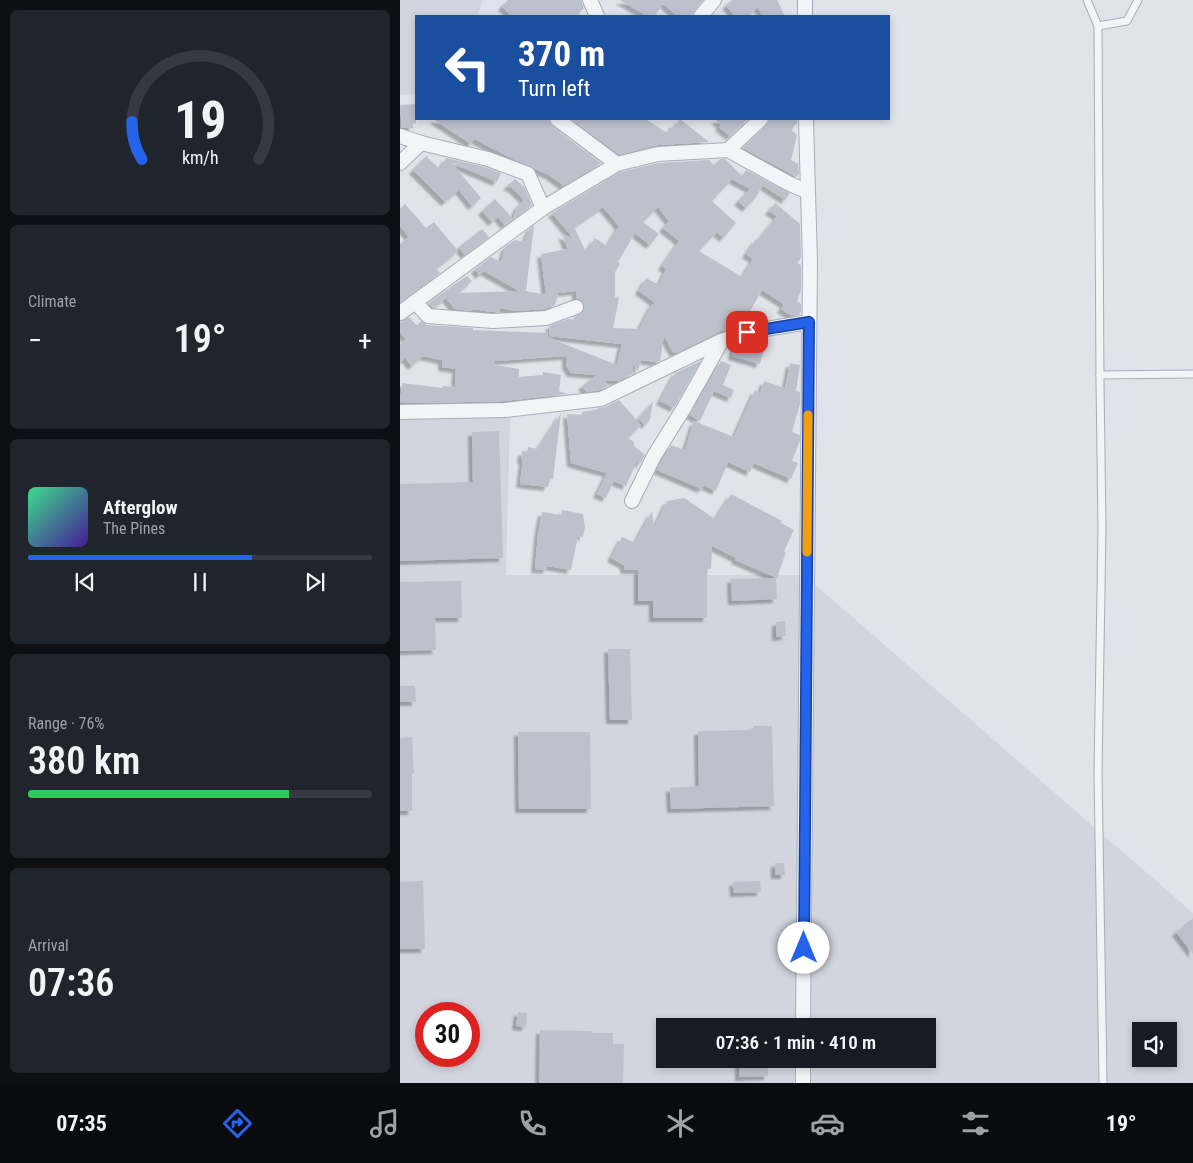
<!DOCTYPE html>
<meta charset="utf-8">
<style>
:root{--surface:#171b24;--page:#20242c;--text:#f1f3f6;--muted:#9ea1a6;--line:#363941;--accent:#2563eb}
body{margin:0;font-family:"Roboto Condensed",sans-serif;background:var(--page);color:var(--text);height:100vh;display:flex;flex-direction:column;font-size:19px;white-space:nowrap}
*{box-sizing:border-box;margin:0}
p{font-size:16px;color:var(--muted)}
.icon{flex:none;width:28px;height:28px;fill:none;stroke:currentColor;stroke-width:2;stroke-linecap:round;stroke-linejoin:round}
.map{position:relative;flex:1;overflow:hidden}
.drawer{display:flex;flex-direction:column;gap:10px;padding:10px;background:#0d0f14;width:400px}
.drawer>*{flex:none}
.top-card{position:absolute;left:15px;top:15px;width:475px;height:105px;border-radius:0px;box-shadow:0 2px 8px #0003;background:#1a4fa0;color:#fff;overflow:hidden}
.fabs{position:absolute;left:732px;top:1022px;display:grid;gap:10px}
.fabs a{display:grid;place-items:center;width:45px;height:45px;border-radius:0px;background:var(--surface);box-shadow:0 2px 8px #0003;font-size:25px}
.speed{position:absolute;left:15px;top:1002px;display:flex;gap:10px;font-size:25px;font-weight:700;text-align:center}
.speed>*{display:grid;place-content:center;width:65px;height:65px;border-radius:50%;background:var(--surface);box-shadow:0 2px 8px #0003;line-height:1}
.speed .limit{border:8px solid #d22;background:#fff;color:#111}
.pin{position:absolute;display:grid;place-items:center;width:42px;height:42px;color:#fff;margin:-21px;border-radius:10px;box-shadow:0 2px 8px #0006}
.me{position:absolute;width:55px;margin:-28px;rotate:0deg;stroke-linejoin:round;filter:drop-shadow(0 0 4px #0008)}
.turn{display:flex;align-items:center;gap:18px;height:105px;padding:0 20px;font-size:22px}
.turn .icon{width:65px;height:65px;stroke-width:2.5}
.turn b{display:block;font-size:35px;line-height:42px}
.big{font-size:38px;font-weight:600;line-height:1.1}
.drawer .card{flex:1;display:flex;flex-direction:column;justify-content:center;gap:8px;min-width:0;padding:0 18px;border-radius:8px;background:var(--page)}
.drawer .dial{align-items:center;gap:0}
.dial svg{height:130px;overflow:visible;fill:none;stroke:var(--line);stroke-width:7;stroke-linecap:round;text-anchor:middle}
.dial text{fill:var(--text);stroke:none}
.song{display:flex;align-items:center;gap:15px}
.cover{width:60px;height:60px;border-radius:8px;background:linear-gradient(135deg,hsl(150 70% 55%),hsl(260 70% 35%))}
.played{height:5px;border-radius:2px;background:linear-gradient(90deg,var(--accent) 65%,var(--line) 65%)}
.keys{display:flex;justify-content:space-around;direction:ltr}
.heat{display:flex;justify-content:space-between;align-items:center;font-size:28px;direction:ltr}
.charge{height:8px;border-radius:4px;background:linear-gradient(90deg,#34c759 76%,var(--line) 0)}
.trip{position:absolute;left:256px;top:1018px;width:280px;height:50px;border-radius:0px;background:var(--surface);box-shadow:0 2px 8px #0003;font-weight:600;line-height:50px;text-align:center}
.tab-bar{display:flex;height:80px;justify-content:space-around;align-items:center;background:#090b0e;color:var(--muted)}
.tab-bar .icon{width:35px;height:35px}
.tab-bar .selected{color:var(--accent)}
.tab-bar b{font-size:22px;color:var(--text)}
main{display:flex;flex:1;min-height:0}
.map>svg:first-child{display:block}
.built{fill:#d2d5de;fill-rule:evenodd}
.building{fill:#bdc1cc;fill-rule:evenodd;filter:url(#shadow)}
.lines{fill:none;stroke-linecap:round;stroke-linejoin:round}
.lane-casing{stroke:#a9adb7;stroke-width:9}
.street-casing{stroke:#a9adb7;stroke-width:16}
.lane{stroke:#f2f4f7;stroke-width:7}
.street{stroke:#f2f4f7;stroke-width:14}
.route-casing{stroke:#184099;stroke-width:12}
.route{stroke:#2563eb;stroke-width:9}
.slow{stroke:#f59e0b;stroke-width:9}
</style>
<main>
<section class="drawer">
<div class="card dial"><svg viewBox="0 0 100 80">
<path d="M14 69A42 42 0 1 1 86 69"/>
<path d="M14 69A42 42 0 0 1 8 46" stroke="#2563eb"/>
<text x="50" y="56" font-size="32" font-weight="700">19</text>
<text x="50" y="72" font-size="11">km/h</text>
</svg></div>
<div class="card"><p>Climate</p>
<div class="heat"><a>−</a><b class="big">19°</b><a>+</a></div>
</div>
<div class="card">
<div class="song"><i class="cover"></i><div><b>Afterglow</b><p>The Pines</p></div></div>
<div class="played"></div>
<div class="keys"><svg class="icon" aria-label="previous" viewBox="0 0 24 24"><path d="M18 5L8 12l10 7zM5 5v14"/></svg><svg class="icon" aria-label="pause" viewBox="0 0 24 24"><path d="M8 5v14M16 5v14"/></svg><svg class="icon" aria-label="next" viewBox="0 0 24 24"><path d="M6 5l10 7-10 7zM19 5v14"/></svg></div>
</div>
<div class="card"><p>Range · 76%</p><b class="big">380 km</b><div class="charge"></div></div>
<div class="card"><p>Arrival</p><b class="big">07:36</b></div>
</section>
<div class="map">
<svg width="793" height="1083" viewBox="0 0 793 1083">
<defs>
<filter id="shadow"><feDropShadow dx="-4" dy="4" stdDeviation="1" flood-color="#0004"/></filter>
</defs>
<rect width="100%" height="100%" fill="#e0e3e9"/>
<g class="built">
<polygon points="0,0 83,0 77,16 16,16 16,94 0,95"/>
<path d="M 0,418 L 110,418 L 106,575 L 404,575 L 793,913 L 793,1083 L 0,1083 ZM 26,1014 L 69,1014 L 69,1056 L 26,1056 ZM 265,1026 L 528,1026 L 528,1059 L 265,1059 ZM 741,1031 L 769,1031 L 769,1059 L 741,1059 Z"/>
</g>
<g class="building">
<polygon points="108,0 181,0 184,8 176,16 111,16 102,6"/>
<polygon points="220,0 303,0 294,11 292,16 277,16 263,3 255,16 247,16"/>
<polygon points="332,0 377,0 385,16 362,16 358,7 348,16 335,16 326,5"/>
<polygon points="16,104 16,124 13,123 13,128 2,128 0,105"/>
<polygon points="33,119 148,119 152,126 201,163 164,186 149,175 111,158 74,139 71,144"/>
<polygon points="171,119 246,119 267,133 269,127 273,129 280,119 309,142 258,145 219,155"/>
<polygon points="315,119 348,119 330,136 319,127 321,125"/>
<polygon points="370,119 397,119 397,123 391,129 397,135 391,160 398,164 399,173 397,177 343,148 367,125"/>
<polygon points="26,156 40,169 46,158 85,167 101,173 97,182 52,163 81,198 72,206 59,190 45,202 13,170"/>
<path d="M 320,159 L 325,159 L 342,176 L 346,170 L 390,193 L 385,200 L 363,185 L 356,197 L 346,208 L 338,201 L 350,189 L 332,179 L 312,201 L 336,223 L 323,238 L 317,232 L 299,251 L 342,277 L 353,259 L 346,254 L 356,239 L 358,240 L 377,216 L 369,211 L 375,203 L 400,224 L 401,258 L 397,263 L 401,265 L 401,290 L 397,301 L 401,304 L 401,311 L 399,315 L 392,316 L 381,309 L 384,304 L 362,290 L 347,316 L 340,312 L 329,329 L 320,331 L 277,353 L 273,352 L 264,336 L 260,361 L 256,362 L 241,360 L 238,371 L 233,364 L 232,374 L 218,381 L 204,380 L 208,386 L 199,390 L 187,392 L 182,386 L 197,375 L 171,373 L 166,365 L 166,356 L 95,361 L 95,365 L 119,369 L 119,377 L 143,375 L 143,372 L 161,375 L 159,391 L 168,394 L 104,401 L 26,403 L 0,402 L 2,383 L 43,388 L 43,386 L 55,387 L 56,369 L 42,367 L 42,360 L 23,356 L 12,366 L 5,358 L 0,363 L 0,344 L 6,339 L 0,332 L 0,322 L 9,317 L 17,326 L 21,321 L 27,325 L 73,328 L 73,330 L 148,333 L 147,337 L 217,365 L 222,344 L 149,336 L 150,327 L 149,326 L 168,319 L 174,320 L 174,317 L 183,312 L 184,304 L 181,300 L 176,298 L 176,291 L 158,293 L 155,305 L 144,309 L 116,311 L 100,308 L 99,312 L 93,312 L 72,309 L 72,311 L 55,309 L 46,298 L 34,308 L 28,303 L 67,276 L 72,281 L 59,293 L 119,291 L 84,271 L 79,275 L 75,269 L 91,257 L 101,262 L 105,247 L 115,240 L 124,242 L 130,228 L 134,225 L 126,291 L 146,295 L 141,254 L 168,249 L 162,234 L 175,240 L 152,213 L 220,172 L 259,163 L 309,160 L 314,165 ZM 203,207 L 219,226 L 207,246 L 195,238 L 186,252 L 174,227 ZM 258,207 L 269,221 L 263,228 L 279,241 L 262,266 L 266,269 L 259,285 L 246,278 L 239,291 L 253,301 L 253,302 L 256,305 L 252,304 L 239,329 L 213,328 L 219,298 L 215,297 L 215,272 L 220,264 L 218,262 L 235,233 L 250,245 L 259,234 L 243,222 Z"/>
<polygon points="115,179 125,188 132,205 113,219 117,207 124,200 112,188 107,186"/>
<polygon points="95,199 113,219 105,225 98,217 92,222 82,211"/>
<polygon points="5,204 26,228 34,222 58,251 36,269 40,273 0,302 0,244 9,237 0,226 0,209"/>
<polygon points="82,229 89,237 65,255 59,247"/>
<polygon points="342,343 364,349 360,364 332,356 335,345"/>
<polygon points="301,361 274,408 260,401 275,373"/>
<polygon points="321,361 331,365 323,385 334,390 331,398 314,391 300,421 290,415"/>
<polygon points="390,363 400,365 396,391 400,392 400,404 392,432 400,435 400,441 392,461 398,463 391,479 354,463 350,472 328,462 316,491 304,485 302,489 257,470 271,445 285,450 294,421 334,437 355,390 360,393 364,381 385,388"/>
<polygon points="219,400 241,425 228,438 235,443 233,445 245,455 240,464 237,461 226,486 214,481 206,498 197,494 207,473 171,463 167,414 182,415 182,412 199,409 198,408 205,407"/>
<polygon points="253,401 250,419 246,425 238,419"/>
<polygon points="161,413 153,479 150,478 148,487 120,484 123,460 121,460 122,451 127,452 128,447 138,449"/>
<polygon points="99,431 103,558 0,561 0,484 73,482 72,432"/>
<polygon points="331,494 382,521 381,523 394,530 384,551 386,552 377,578 335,560 336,558 312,546 311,569 307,569 307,618 253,618 253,601 238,601 238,570 224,570 224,565 211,558 222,537 235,543 252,511 254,528 267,501 284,498 315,519"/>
<polygon points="162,510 183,514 185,527 183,537 178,536 171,570 147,566 147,570 135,569 138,534 142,512 162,515"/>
<polygon points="376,578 377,599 332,601 331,579"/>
<polygon points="61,581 62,618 35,618 36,650 0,651 0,582"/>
<polygon points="385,621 386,636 376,637 376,622"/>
<polygon points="208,649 230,649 232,720 210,720"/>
<polygon points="0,686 15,686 16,702 0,702"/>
<polygon points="353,726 372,726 374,806 271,809 270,788 299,786 298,731 353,730"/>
<polygon points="118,732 190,732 191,809 119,809"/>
<polygon points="12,737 14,774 12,774 12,811 0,811 0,738"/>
<polygon points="375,863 384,863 385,875 375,875"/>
<polygon points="23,881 25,949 0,949 0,882"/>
<polygon points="360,881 361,892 334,893 333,882"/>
<polygon points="793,918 793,954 776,932"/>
<polygon points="118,1012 127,1013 126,1027 116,1026"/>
<polygon points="140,1030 192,1031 192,1033 213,1033 213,1044 224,1044 223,1083 139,1083"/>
<polygon points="339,1059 368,1059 368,1076 339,1077"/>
</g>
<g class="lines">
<g class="lane-casing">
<g id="lane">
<polyline points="687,0 698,26 700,381 702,528 698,773 703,1083"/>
<polyline points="698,26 727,21 738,0"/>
<polyline points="700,375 793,374"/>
</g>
</g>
<g class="street-casing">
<g id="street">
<polyline points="190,0 197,16"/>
<polyline points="405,0 405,16"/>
<polyline points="301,16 314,0"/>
<polyline points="157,119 217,164"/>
<polyline points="406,119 408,192"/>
<polyline points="0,136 21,143 88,159 128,174 143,208"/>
<polyline points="328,150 361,119"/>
<polyline points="0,163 21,143"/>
<polyline points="15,302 28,316 93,321 146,318 176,307"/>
<polyline points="0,313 143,208 217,164 258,154 328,150 388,183 408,192 410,262 403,1026"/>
<polyline points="0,412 105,410 201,399 321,341 347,332 409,322"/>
<polyline points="232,501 254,456 284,408 321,342"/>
<polyline points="403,1083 403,1059"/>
</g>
</g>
<use href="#lane" class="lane"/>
<use href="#street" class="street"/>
</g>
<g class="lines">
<g class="route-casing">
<polyline id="route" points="347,332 409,322 404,948"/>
</g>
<use href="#route" class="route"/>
<polyline class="slow" points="407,552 408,415"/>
</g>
</svg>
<div class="fabs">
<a><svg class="icon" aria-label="sound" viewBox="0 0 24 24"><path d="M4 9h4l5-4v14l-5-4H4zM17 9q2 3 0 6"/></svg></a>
</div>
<div class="speed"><div class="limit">30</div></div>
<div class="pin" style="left:347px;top:332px;background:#d93025"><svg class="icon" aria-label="arrive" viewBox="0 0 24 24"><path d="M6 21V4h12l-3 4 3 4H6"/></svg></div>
<svg class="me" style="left:404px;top:948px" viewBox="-20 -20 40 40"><circle r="19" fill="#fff"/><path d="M0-13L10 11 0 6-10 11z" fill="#2563eb"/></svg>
<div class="trip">07:36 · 1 min · 410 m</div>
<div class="top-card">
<div class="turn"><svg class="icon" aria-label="left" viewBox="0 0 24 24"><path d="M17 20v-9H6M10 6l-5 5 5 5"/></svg><div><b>370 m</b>Turn left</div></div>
</div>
</div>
</main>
<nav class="tab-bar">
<b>07:35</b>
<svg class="icon selected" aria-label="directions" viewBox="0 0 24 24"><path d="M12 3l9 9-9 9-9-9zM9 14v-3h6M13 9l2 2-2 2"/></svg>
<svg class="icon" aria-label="music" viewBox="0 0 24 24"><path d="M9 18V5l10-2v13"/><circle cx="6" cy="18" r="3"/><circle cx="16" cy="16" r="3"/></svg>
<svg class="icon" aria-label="phone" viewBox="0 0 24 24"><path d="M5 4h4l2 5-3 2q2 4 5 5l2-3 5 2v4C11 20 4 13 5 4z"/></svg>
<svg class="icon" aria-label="climate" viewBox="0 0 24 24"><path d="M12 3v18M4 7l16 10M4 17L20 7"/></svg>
<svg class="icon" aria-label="car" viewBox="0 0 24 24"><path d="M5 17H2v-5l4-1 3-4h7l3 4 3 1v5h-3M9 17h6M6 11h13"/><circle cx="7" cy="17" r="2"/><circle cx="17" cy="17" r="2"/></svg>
<svg class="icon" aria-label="filters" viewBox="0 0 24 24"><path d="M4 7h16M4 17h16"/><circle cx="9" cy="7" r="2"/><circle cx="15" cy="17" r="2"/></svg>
<b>19°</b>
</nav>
